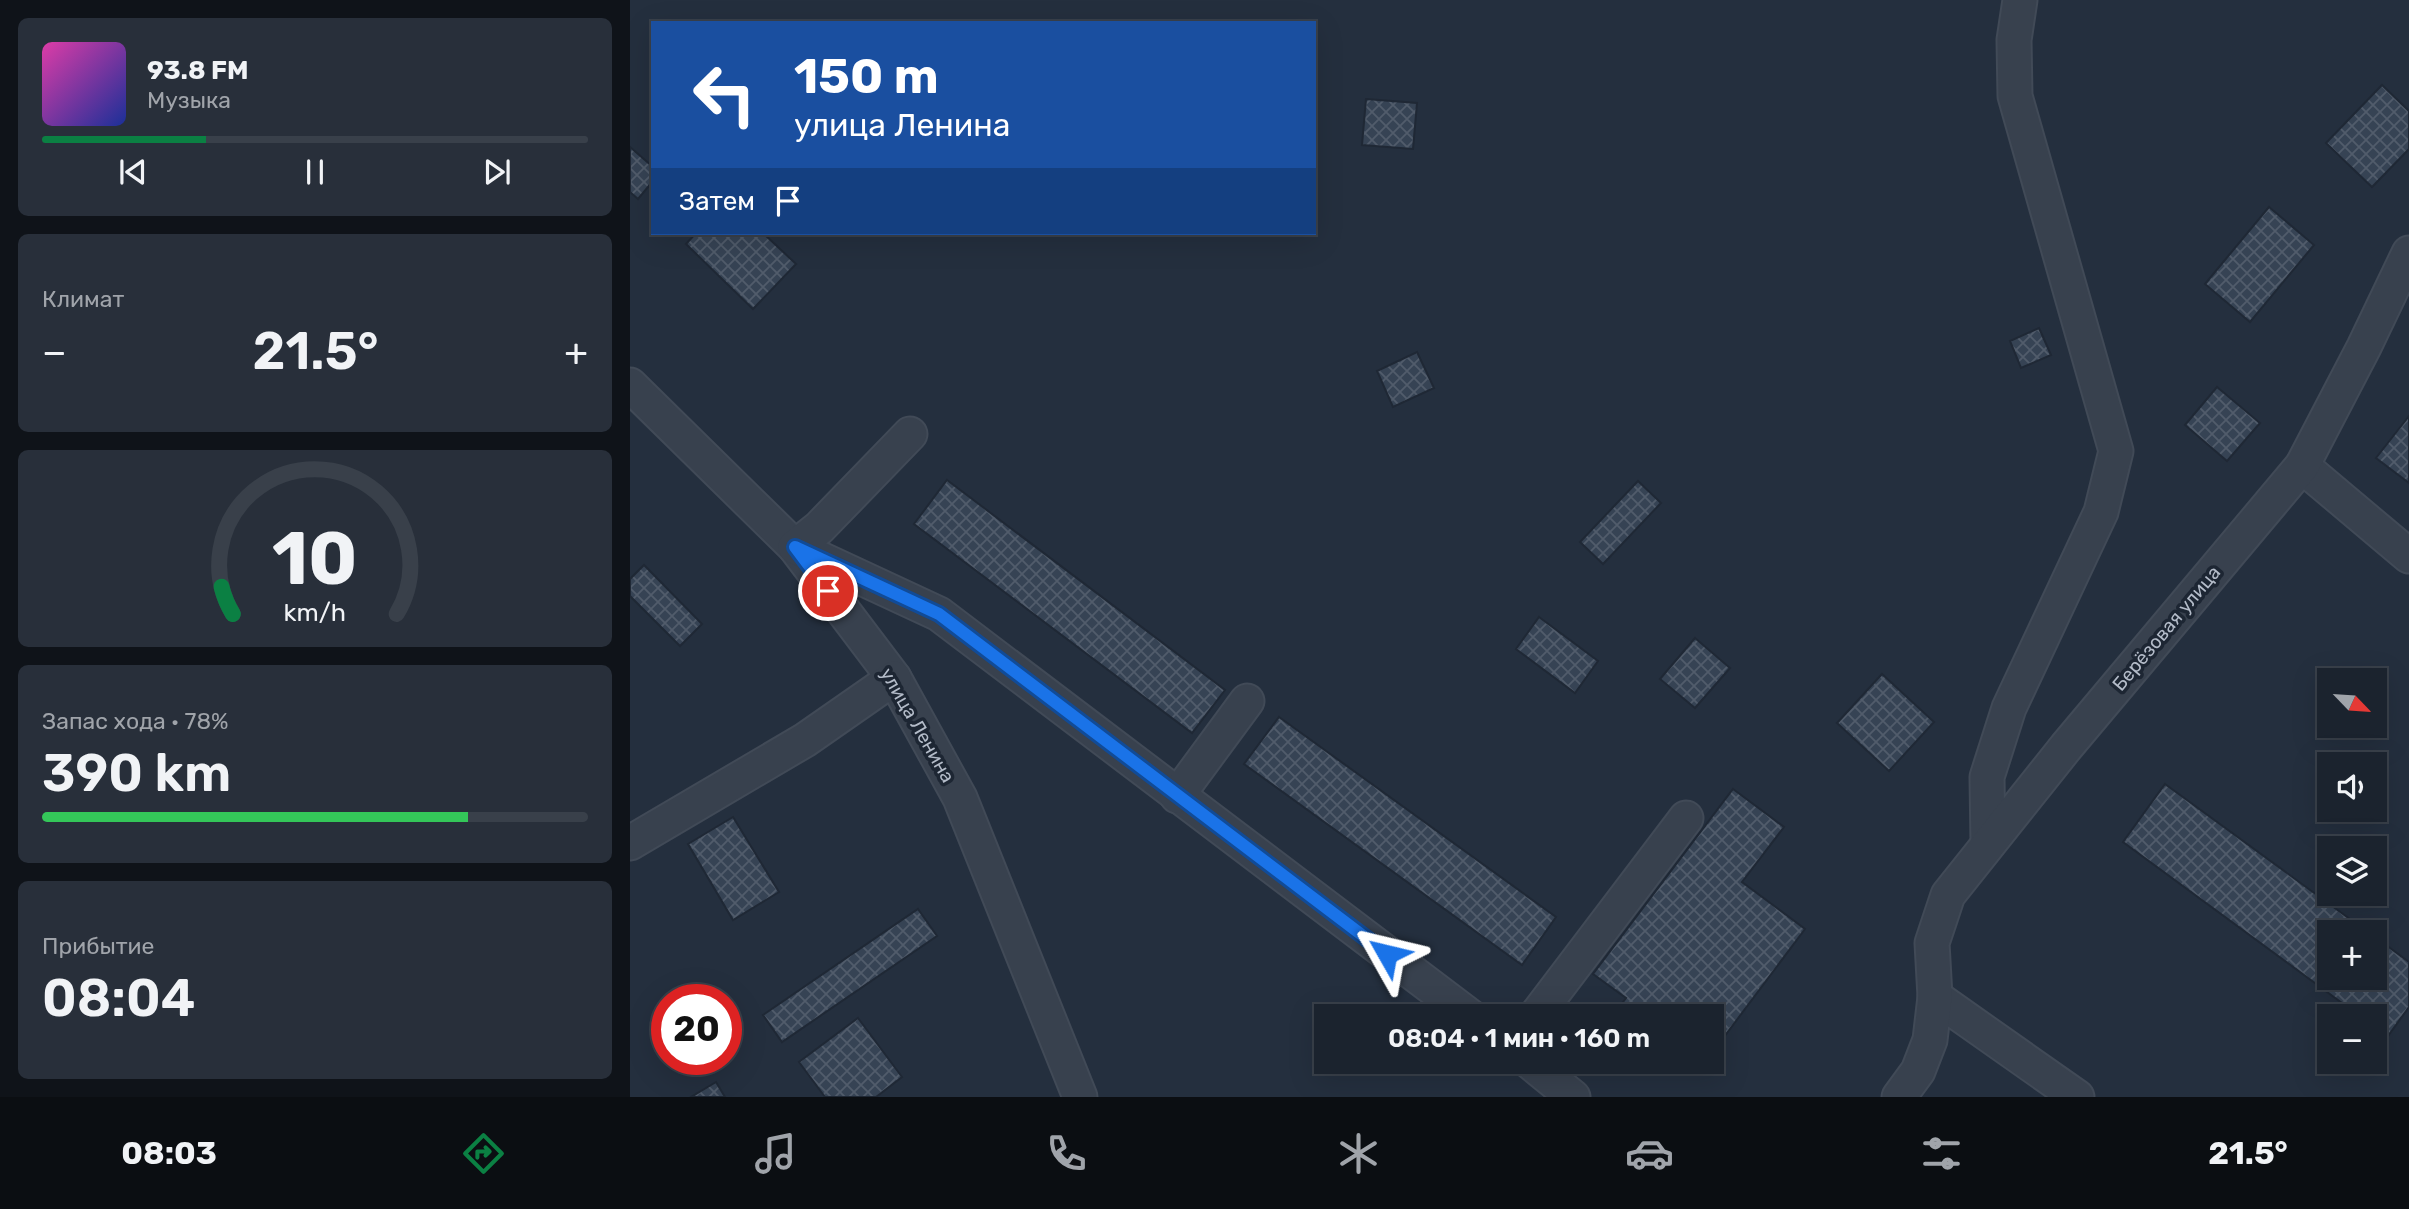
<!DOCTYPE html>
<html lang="ru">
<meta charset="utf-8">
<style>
:root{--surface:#1b232e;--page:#282f3a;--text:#f1f3f6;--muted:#a0a4aa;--line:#39404a;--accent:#0b8043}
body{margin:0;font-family:Rubik,sans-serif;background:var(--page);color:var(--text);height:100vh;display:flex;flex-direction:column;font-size:26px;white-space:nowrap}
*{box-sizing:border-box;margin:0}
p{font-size:23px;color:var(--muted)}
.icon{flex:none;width:38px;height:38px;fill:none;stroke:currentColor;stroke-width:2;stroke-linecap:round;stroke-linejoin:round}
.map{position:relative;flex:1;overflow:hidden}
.details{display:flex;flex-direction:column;gap:18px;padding:18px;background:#0f1319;width:630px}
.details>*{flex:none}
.guide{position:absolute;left:21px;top:21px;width:665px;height:214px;border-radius:0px;box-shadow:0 7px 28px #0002,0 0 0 2px var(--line);background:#1a4fa0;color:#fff;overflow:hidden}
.needle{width:46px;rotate:115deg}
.tools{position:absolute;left:1687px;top:668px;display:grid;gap:14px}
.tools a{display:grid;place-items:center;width:70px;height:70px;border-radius:0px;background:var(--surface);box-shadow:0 7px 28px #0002,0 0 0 2px var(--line);font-size:35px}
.speed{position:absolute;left:21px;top:984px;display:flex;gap:14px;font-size:35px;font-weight:700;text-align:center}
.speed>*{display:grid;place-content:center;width:91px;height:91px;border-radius:50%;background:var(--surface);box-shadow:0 7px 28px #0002,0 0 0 2px var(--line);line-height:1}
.speed .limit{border:10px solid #d22;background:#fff;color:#111}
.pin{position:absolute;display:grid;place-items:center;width:60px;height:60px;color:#fff;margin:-30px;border:4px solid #fff;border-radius:50%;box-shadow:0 2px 7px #0007}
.me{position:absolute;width:77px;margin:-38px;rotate:307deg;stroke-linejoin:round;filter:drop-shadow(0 0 5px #0008)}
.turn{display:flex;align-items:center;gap:24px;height:147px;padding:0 28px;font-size:32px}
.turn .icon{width:91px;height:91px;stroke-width:2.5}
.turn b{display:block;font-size:49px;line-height:60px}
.then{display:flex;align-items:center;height:66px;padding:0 28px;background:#0003;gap:14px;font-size:26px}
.big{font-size:52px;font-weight:600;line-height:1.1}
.details .widget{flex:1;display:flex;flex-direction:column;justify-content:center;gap:10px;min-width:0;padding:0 24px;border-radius:10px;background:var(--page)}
.details .dial{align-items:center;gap:0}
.dial svg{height:182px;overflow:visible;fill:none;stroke:var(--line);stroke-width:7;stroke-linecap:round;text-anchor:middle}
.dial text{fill:var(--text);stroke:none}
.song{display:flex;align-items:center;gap:21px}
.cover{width:84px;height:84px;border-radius:10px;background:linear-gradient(135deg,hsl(320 70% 55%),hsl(230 70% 35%))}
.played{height:7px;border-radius:4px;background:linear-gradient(90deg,var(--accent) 30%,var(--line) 30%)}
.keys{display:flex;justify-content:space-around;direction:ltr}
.heat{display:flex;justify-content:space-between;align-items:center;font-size:38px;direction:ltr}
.charge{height:10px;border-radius:5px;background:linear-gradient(90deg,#34c759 78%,var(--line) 0)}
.trip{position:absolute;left:684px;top:1004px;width:410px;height:70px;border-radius:0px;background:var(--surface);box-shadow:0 7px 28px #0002,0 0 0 2px var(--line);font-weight:600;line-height:70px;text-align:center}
.tab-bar{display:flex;height:112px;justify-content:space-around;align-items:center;background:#0b0e12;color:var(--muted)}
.tab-bar .icon{width:49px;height:49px}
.tab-bar .selected{color:var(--accent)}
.tab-bar b{font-size:32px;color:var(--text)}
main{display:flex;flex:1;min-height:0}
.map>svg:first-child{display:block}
.building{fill:url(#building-cross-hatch);stroke:#1f2835;stroke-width:2}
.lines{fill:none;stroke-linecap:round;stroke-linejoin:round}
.minor-casing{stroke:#414a57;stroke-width:37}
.minor{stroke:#38414e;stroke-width:33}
.route-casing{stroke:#114b97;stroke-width:18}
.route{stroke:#1a73e8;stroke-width:12}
.labels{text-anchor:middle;stroke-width:7;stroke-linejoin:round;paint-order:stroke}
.street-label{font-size:19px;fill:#b4bcc9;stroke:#1d2633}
</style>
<main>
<section class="details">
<div class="widget">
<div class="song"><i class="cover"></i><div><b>93.8 FM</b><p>Музыка</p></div></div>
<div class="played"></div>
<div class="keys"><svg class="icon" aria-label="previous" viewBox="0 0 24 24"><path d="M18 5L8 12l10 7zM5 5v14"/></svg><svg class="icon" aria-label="pause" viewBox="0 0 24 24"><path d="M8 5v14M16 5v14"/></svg><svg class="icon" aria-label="next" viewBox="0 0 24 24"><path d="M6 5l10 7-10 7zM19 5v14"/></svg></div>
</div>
<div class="widget"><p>Климат</p>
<div class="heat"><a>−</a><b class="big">21.5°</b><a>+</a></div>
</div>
<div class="widget dial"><svg viewBox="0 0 100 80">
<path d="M14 69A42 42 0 1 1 86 69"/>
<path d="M14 69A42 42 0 0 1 9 57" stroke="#0b8043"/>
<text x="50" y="56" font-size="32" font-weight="700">10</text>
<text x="50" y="72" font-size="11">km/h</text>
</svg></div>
<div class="widget"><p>Запас хода · 78%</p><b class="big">390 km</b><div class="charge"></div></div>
<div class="widget"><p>Прибытие</p><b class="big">08:04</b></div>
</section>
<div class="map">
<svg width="1779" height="1097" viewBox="0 0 1779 1097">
<defs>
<pattern id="building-cross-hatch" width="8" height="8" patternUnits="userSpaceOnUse" patternTransform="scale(1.75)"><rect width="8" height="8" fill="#364354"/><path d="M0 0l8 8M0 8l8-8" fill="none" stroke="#515c6b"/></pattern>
</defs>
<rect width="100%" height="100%" fill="#242f3e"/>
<g class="building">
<polygon points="1752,85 1779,111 1779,149 1742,187 1696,143"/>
<polygon points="736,99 787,103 783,149 732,145"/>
<polygon points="0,147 23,167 23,181 8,199 0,192"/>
<polygon points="1639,207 1684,245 1620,322 1575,284"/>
<polygon points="66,233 133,233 166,264 123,309 56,244"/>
<polygon points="1409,328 1421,355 1391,368 1380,341"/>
<polygon points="787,352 804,388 763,407 747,371"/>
<polygon points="1587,387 1630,423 1597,461 1555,425"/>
<polygon points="1779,416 1779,483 1746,458"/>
<polygon points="317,480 595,690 562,733 284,524"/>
<polygon points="1008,481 1031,503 973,564 950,542"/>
<polygon points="14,565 72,624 50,646 0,596 0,579"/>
<polygon points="909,617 968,661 945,693 886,649"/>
<polygon points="1065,638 1100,668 1065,708 1030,679"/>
<polygon points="1252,674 1304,722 1259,771 1207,723"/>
<polygon points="649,717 926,917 892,965 614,764"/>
<polygon points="1535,784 1739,933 1699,933 1699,978 1745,978 1745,937 1779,962 1779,1007 1758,1036 1745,1026 1745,1017 1731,1017 1493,842"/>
<polygon points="1103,789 1154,827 1112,882 1175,929 1082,1053 1082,1017 982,1017 996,998 963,974"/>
<polygon points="103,817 149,892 103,920 58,844"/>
<polygon points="288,909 307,936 152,1042 133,1015"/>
<polygon points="228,1018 272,1077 246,1097 195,1097 169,1062"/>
<polygon points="86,1082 95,1097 61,1097"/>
</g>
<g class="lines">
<g class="minor-casing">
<g id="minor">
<polyline points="0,385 165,547 264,678 330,798 450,1097"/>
<polyline points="280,434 189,528 165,547 309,614 841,1017"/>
<polyline points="1672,466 1779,556"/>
<polyline points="547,796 617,701"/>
<polyline points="0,843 175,740 264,678"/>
<polyline points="1358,844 1357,777 1379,708 1471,512 1486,451 1385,96 1384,40 1390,0"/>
<polyline points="1305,997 1447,1097"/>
<polyline points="905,1017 1056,818"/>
<polyline points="900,1062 943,1097"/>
<polyline points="1269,1097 1288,1071 1300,1040 1305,997 1302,943 1318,895 1436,747 1672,466 1734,347 1779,253"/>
</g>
</g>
<use href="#minor" class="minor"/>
</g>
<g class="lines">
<g class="route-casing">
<polyline id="route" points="198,591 165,547 309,614 757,954"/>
</g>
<use href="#route" class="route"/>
</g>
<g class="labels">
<g class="street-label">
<text transform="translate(1536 628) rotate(-50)" y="7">Берёзовая улица</text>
<text transform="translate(288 725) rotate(60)" y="7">улица Ленина</text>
</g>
</g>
</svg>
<div class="tools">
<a><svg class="needle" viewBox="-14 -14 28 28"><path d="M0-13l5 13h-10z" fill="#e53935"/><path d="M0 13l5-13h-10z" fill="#a0a4aa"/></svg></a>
<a><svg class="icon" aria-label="sound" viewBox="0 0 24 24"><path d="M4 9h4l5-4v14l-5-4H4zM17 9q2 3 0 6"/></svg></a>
<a><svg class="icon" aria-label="layers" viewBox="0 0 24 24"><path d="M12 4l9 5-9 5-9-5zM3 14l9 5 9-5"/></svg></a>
<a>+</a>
<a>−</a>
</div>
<div class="speed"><div class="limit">20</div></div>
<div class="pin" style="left:198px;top:591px;background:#d93025"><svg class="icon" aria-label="arrive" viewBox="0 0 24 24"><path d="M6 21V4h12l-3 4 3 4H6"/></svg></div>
<svg class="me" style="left:757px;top:954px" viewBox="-20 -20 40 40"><path d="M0-17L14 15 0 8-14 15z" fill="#1a73e8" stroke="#fff" stroke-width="4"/></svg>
<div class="trip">08:04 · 1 мин · 160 m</div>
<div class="guide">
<div class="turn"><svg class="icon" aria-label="left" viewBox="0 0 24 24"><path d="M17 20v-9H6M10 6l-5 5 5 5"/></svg><div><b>150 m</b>улица Ленина</div></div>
<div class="then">Затем<svg class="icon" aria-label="arrive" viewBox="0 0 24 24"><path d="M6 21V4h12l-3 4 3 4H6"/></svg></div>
</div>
</div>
</main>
<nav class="tab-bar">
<b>08:03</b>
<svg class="icon selected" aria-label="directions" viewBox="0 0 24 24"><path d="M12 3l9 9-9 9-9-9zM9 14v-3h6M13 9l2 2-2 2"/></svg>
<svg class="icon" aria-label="music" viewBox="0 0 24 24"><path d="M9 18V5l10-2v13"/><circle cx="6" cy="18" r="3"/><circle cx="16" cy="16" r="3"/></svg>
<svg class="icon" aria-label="phone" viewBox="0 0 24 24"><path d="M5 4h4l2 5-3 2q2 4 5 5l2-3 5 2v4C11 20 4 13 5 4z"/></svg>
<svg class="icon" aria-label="climate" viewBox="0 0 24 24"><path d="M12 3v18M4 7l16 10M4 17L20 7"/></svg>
<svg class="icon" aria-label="car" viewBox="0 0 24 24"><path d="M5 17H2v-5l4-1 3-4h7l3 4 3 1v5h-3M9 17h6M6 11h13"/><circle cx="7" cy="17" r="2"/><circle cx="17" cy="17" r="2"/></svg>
<svg class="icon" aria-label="filters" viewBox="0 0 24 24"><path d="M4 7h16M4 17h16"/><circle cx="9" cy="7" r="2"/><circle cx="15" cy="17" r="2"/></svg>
<b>21.5°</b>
</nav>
